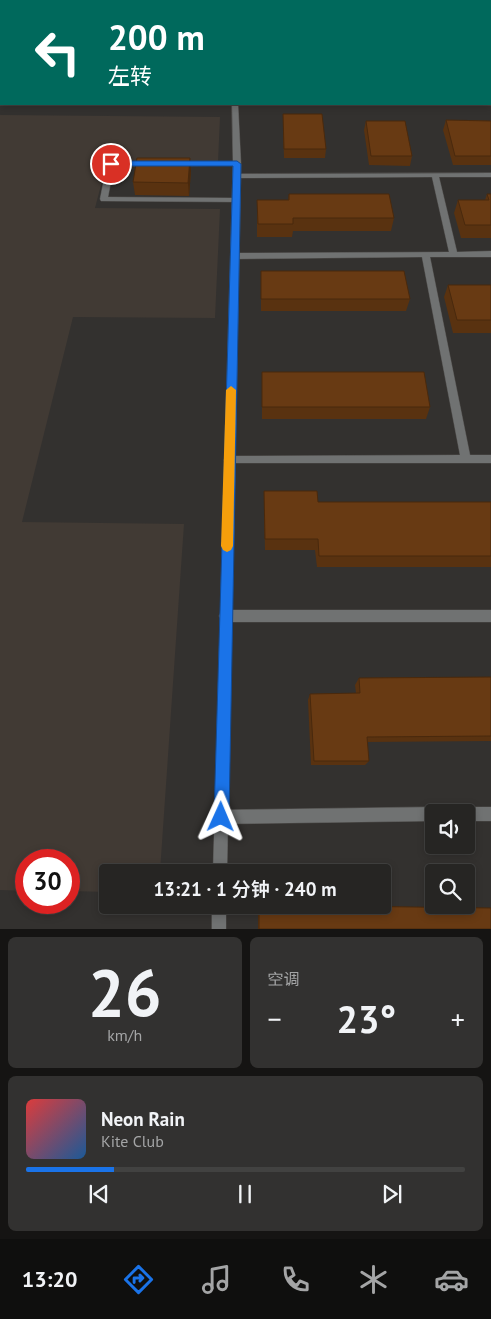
<!DOCTYPE html>
<html lang="zh">
<meta charset="utf-8">
<style>
:root{--surface:#262523;--page:#323130;--text:#f1f3f6;--muted:#a4a5a6;--line:#424241;--accent:#1a73e8}
body{margin:0;font-family:"PT Sans","Noto Sans SC",sans-serif;background:var(--page);color:var(--text);height:100vh;display:flex;flex-direction:column;font-size:19px;white-space:nowrap}
*{box-sizing:border-box;margin:0}
p{font-size:16px;color:var(--muted)}
.icon{flex:none;width:28px;height:28px;fill:none;stroke:currentColor;stroke-width:2;stroke-linecap:round;stroke-linejoin:round}
.map{position:relative;height:929px;overflow:hidden}
.side{display:flex;flex-direction:column;gap:8px;padding:8px;background:#151413;flex:1}
.side>*{flex:none}
.hud{position:absolute;left:0px;top:0px;width:491px;height:105px;box-shadow:0 2px 8px #0003,0 0 0 1px var(--line);background:#00695c;color:#fff;overflow:hidden}
.controls{position:absolute;left:425px;top:804px;display:grid;gap:10px}
.controls a{display:grid;place-items:center;width:50px;height:50px;border-radius:5px;background:var(--surface);box-shadow:0 2px 8px #0003,0 0 0 1px var(--line);font-size:25px}
.speed{position:absolute;left:15px;top:849px;display:flex;gap:10px;font-size:25px;font-weight:700;text-align:center}
.speed>*{display:grid;place-content:center;width:65px;height:65px;border-radius:50%;background:var(--surface);box-shadow:0 2px 8px #0003,0 0 0 1px var(--line);line-height:1}
.speed .limit{border:8px solid #d22;background:#fff;color:#111}
.pin{position:absolute;display:grid;place-items:center;width:42px;height:42px;color:#fff;margin:-21px;border:2px solid #fff;border-radius:50%;box-shadow:0 1px 5px #0007}
.me{position:absolute;width:55px;margin:-28px;rotate:1deg;stroke-linejoin:round;filter:drop-shadow(0 0 4px #0008)}
.turn{display:flex;align-items:center;gap:18px;height:105px;padding:0 25px;font-size:22px}
.turn .icon{width:65px;height:65px;stroke-width:2.5}
.turn b{display:block;font-size:35px;line-height:42px}
.big{font-size:38px;font-weight:600;line-height:1.1}
.side .card{flex:1;display:flex;flex-direction:column;justify-content:center;gap:8px;min-width:0;padding:0 18px;border-radius:8px;background:var(--page)}
.side .dial{align-items:center;gap:0}
.dial b{font-size:65px;line-height:1}
.song{display:flex;align-items:center;gap:15px}
.cover{width:60px;height:60px;border-radius:8px;background:linear-gradient(135deg,hsl(0 70% 55%),hsl(210 70% 35%))}
.played{height:5px;border-radius:2px;background:linear-gradient(90deg,var(--accent) 20%,var(--line) 20%)}
.keys{display:flex;justify-content:space-around;direction:ltr}
.heat{display:flex;justify-content:space-between;align-items:center;font-size:28px;direction:ltr}
.side .tiles{flex:1;display:grid;gap:8px;grid-template-columns:1fr 1fr}
.card:last-child{grid-column:span 2}
.trip{position:absolute;left:99px;top:864px;width:292px;height:50px;border-radius:5px;background:var(--surface);box-shadow:0 2px 8px #0003,0 0 0 1px var(--line);font-weight:600;line-height:50px;text-align:center}
.menu{display:flex;height:80px;justify-content:space-around;align-items:center;background:#0f0f0e;color:var(--muted)}
.menu .icon{width:35px;height:35px}
.menu .active{color:var(--accent)}
.menu b{font-size:22px;color:var(--text)}
.map>svg:first-child{display:block}
.built{fill:#413a34}
.lines{fill:none;stroke-linecap:round;stroke-linejoin:round}
.service-casing{stroke:#4f4d4b;stroke-width:1}
.minor-casing{stroke:#4f4d4b;stroke-width:1}
.primary-casing{stroke:#4f4d4b;stroke-width:2}
.service{fill:#707272;fill-rule:evenodd}
.minor{fill:#707272;fill-rule:evenodd}
.primary{fill:#aeb1b3;fill-rule:evenodd}
.wall{fill:#593210}
.shaded-wall{fill:#49290d}
.building{fill:#683a13;stroke:#49290d}
.route{fill:#1a73e8;stroke:#114b97}
.slow{fill:#f59e0b}
</style>
<div class="map">
<svg width="491" height="929" viewBox="0 0 491 929">
<rect width="100%" height="100%" fill="#33312f"/>
<g class="built">
<polygon points="0,0 264,0 264,1 1,1 0,43"/>
<polygon points="0,115 220,117 218,162 107,162 95,208 220,209 215,318 73,317 22,522 184,524 160,872 108,872 107,892 69,891 69,860 26,860 26,891 0,890"/>
</g>
<g class="lines">
<g class="service-casing">
<g id="service">
<polygon points="111,162 148,162 152,164 148,166 114,166 108,197 236,198 240,200 236,202 101,201 100,199 107,164"/>
<polygon points="237,162 241,164 239,165 178,166 174,164 178,162"/>
<polygon points="491,173 491,177 439,177 457,252 491,251 491,257 430,257 470,455 491,455 491,463 225,463 224,460 225,457 229,456 460,455 422,257 234,259 230,256 234,253 449,252 432,177 236,178 233,178 233,174"/>
<polygon points="225,610 491,610 491,622 225,622 221,620 219,616 221,612"/>
<polygon points="434,807 439,809 440,812 434,812 434,821 221,824 216,822 214,817 216,812 221,810"/>
<polygon points="466,807 491,807 491,821 466,821 466,812 460,812 461,809"/>
</g>
</g>
<g class="minor-casing">
<g id="minor">
<polygon points="232,104 238,104 241,164 227,872 213,872 233,164"/>
<rect x="212" y="905" width="14" height="24"/>
</g>
</g>
<g class="primary-casing">
<g id="primary">
<rect x="0" y="50" width="1" height="4"/>
<rect x="490" y="50" width="1" height="4"/>
<rect x="0" y="64" width="1" height="4"/>
<rect x="490" y="65" width="1" height="4"/>
<rect x="0" y="81" width="1" height="4"/>
<rect x="490" y="81" width="1" height="4"/>
<rect x="0" y="99" width="1" height="4"/>
<rect x="490" y="99" width="1" height="4"/>
</g>
</g>
<use href="#service" class="service"/>
<use href="#minor" class="minor"/>
<use href="#primary" class="primary"/>
</g>
<g class="wall">
<polygon points="283,114 326,149 325,158 284,158 283,124"/>
<polygon points="446,120 491,121 491,165 453,165 443,130"/>
<polygon points="366,121 412,156 410,166 369,165 364,130"/>
<polygon points="191,171 189,196 135,195 133,182"/>
<polygon points="289,194 394,218 391,231 293,231 292,237 257,237 257,200 288,200"/>
<polygon points="487,194 491,194 491,238 461,238 454,213 458,200 485,200"/>
<polygon points="261,271 410,299 406,311 261,311"/>
<polygon points="448,285 491,285 491,333 453,333 444,297"/>
<polygon points="262,372 430,407 426,419 262,419"/>
<polygon points="264,491 318,502 491,502 491,567 317,567 315,550 265,550 264,503"/>
<polygon points="491,677 491,741 367,742 369,761 365,765 311,765 308,700 310,694 356,693 355,685 359,678"/>
<polygon points="258,905 491,908 491,929 258,929"/>
</g>
<polygon class="shaded-wall" points="190,158 191,171 189,196 188,183"/>
<g class="building">
<polygon points="283,114 322,114 326,149 284,149"/>
<polygon points="446,120 491,121 491,156 455,156"/>
<polygon points="366,121 405,121 412,156 371,156"/>
<polygon points="137,158 190,158 188,183 133,182"/>
<polygon points="289,194 389,194 394,218 293,218 293,224 258,224 257,200 289,200"/>
<polygon points="487,194 491,194 491,225 465,225 458,200 489,200"/>
<polygon points="261,271 404,271 410,299 261,299"/>
<polygon points="448,285 491,285 491,320 457,320"/>
<polygon points="262,372 424,372 430,407 262,407"/>
<polygon points="264,491 317,491 318,502 491,502 491,556 319,556 318,539 265,539"/>
<polygon points="491,677 491,736 367,737 369,761 314,761 310,694 360,693 359,678"/>
<polygon points="259,905 491,908 491,929 259,929"/>
</g>
<polygon class="route" points="237,161 241,164 229,817 227,822 221,825 216,822 214,817 233,166 111,166 107,164 111,161"/>
<polygon class="slow" points="231,386 236,390 233,546 231,550 227,552 223,550 221,546 226,390"/>
</svg>
<div class="controls">
<a><svg class="icon" aria-label="sound" viewBox="0 0 24 24"><path d="M4 9h4l5-4v14l-5-4H4zM17 9q2 3 0 6"/></svg></a>
<a><svg class="icon" aria-label="search" viewBox="0 0 24 24"><circle cx="10" cy="10" r="6"/><path d="M15 15l6 6"/></svg></a>
</div>
<div class="speed"><div class="limit">30</div></div>
<div class="pin" style="left:111px;top:164px;background:#d93025"><svg class="icon" aria-label="arrive" viewBox="0 0 24 24"><path d="M6 21V4h12l-3 4 3 4H6"/></svg></div>
<svg class="me" style="left:221px;top:817px" viewBox="-20 -20 40 40"><path d="M0-17L14 15 0 8-14 15z" fill="#1a73e8" stroke="#fff" stroke-width="4"/></svg>
<div class="trip">13:21 · 1 分钟 · 240 m</div>
<div class="hud">
<div class="turn"><svg class="icon" aria-label="left" viewBox="0 0 24 24"><path d="M17 20v-9H6M10 6l-5 5 5 5"/></svg><div><b>200 m</b>左转</div></div>
</div>
</div>
<section class="side">
<div class="tiles">
<div class="card dial"><b>26</b><p>km/h</p></div>
<div class="card"><p>空调</p>
<div class="heat"><a>−</a><b class="big">23°</b><a>+</a></div>
</div>
<div class="card">
<div class="song"><i class="cover"></i><div><b>Neon Rain</b><p>Kite Club</p></div></div>
<div class="played"></div>
<div class="keys"><svg class="icon" aria-label="previous" viewBox="0 0 24 24"><path d="M18 5L8 12l10 7zM5 5v14"/></svg><svg class="icon" aria-label="pause" viewBox="0 0 24 24"><path d="M8 5v14M16 5v14"/></svg><svg class="icon" aria-label="next" viewBox="0 0 24 24"><path d="M6 5l10 7-10 7zM19 5v14"/></svg></div>
</div>
</div>
</section>
<nav class="menu">
<b>13:20</b>
<svg class="icon active" aria-label="directions" viewBox="0 0 24 24"><path d="M12 3l9 9-9 9-9-9zM9 14v-3h6M13 9l2 2-2 2"/></svg>
<svg class="icon" aria-label="music" viewBox="0 0 24 24"><path d="M9 18V5l10-2v13"/><circle cx="6" cy="18" r="3"/><circle cx="16" cy="16" r="3"/></svg>
<svg class="icon" aria-label="phone" viewBox="0 0 24 24"><path d="M5 4h4l2 5-3 2q2 4 5 5l2-3 5 2v4C11 20 4 13 5 4z"/></svg>
<svg class="icon" aria-label="climate" viewBox="0 0 24 24"><path d="M12 3v18M4 7l16 10M4 17L20 7"/></svg>
<svg class="icon" aria-label="car" viewBox="0 0 24 24"><path d="M5 17H2v-5l4-1 3-4h7l3 4 3 1v5h-3M9 17h6M6 11h13"/><circle cx="7" cy="17" r="2"/><circle cx="17" cy="17" r="2"/></svg>
</nav>
